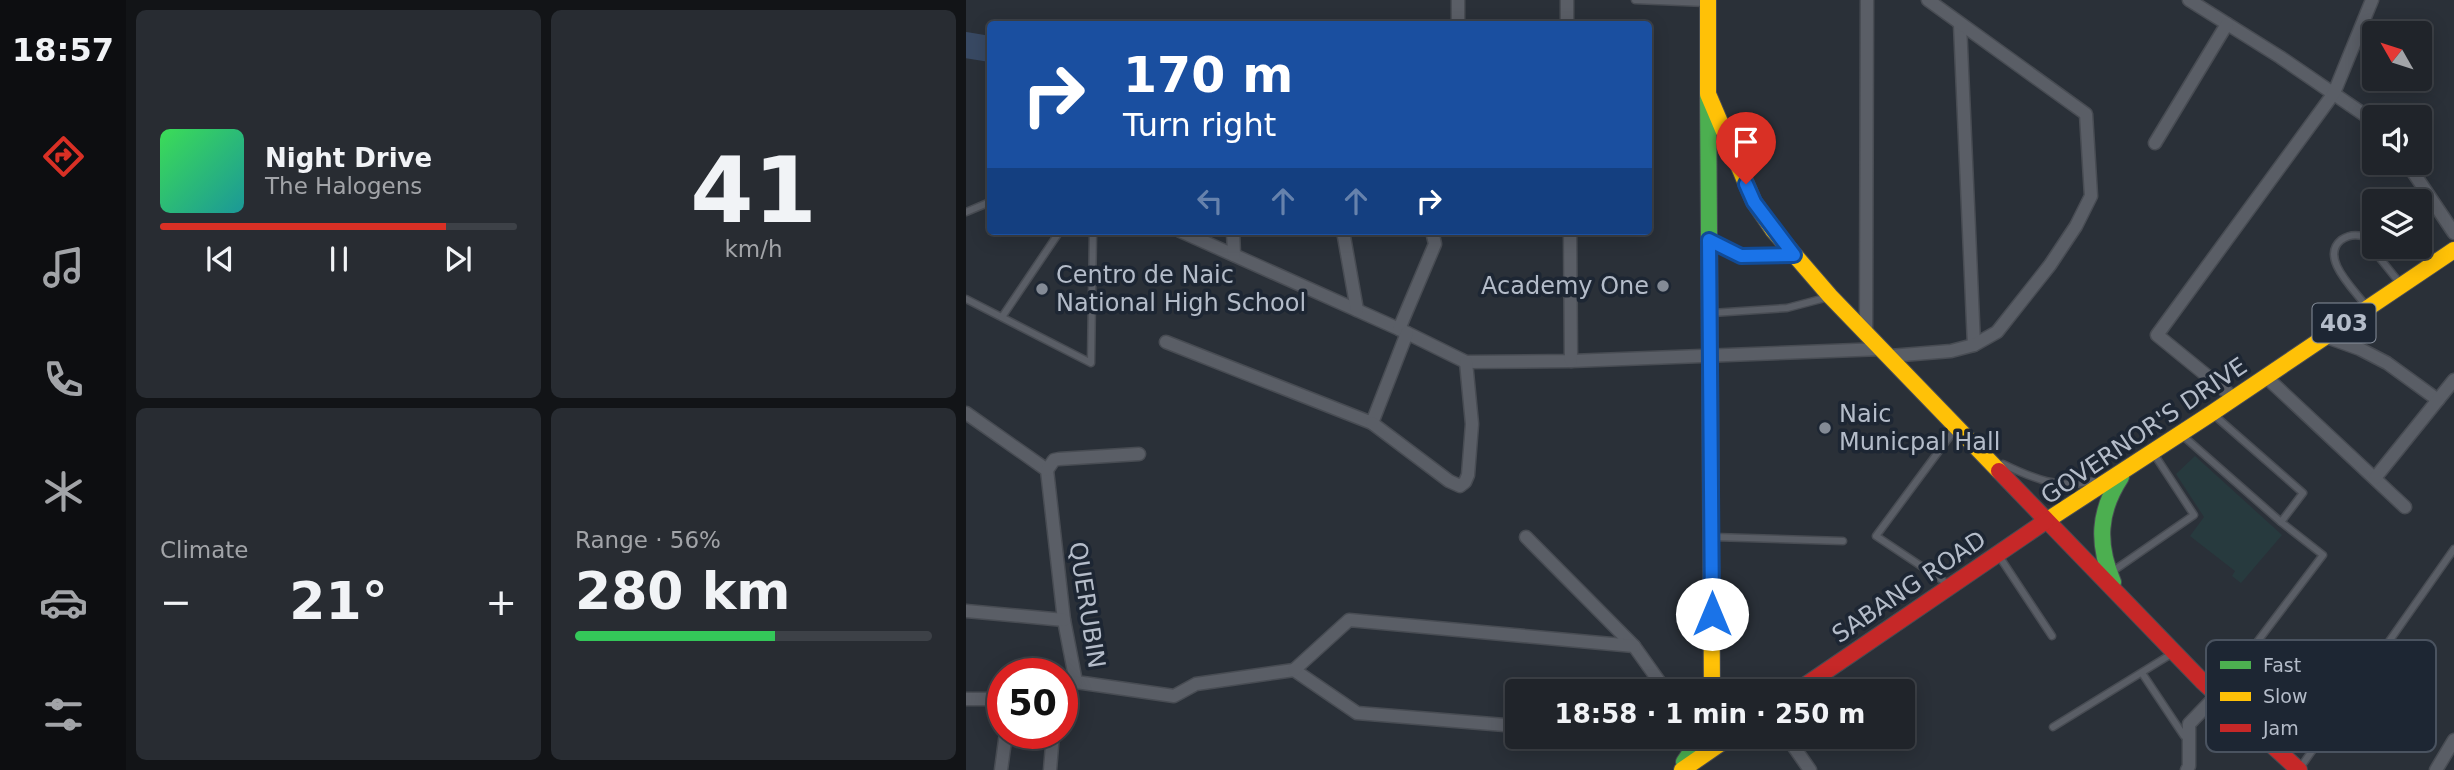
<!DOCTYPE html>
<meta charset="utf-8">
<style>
:root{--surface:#20242a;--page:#282c32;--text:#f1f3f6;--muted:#a2a4a8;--line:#3d4147;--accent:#d93025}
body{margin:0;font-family:"DejaVu Sans",sans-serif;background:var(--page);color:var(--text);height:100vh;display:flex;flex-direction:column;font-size:26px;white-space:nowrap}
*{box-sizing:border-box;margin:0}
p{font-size:23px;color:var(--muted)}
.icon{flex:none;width:38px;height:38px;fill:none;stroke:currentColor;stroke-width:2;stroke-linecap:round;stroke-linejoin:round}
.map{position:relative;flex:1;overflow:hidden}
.drawer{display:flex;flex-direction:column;gap:10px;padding:10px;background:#121417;width:840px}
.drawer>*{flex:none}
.hud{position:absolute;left:21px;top:21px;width:665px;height:214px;border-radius:7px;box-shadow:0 4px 18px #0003,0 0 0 2px var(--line);background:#1a4fa0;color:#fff;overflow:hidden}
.needle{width:46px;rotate:309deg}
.fabs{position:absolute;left:1396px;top:21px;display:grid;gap:14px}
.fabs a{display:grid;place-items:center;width:70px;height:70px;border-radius:7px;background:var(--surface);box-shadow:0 4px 18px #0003,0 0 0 2px var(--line);font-size:35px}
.speed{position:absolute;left:21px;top:658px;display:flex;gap:14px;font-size:35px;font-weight:700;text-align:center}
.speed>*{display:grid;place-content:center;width:91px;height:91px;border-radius:50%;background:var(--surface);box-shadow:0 4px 18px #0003,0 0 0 2px var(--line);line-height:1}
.speed .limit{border:10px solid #d22;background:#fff;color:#111}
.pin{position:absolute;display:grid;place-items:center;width:60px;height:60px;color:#fff;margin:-72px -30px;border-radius:50% 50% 50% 0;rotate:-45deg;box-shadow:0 0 7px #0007}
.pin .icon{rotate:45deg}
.me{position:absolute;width:77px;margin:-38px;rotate:0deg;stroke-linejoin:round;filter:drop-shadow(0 0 5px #0008)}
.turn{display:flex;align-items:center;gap:24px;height:147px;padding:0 21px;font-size:32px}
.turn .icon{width:91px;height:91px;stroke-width:2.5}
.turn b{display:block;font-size:49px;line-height:60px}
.lanes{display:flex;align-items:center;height:66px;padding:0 21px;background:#0003;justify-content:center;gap:35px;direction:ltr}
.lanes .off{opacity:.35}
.big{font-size:52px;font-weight:700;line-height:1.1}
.drawer .card{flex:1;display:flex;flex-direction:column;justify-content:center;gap:10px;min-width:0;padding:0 24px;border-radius:10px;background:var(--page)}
.drawer .dial{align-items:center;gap:0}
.dial b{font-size:91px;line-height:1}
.song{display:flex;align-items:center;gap:21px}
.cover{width:84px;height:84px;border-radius:10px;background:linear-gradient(135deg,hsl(130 70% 55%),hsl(180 70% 35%))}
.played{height:7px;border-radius:4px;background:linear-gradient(90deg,var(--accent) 80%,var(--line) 80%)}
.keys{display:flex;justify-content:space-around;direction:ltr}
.heat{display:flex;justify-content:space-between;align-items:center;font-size:38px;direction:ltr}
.charge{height:10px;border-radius:5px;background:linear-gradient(90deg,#34c759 56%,var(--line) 0)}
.drawer .tiles{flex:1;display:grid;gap:10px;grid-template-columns:repeat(2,1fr)}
.trip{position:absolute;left:539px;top:679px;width:410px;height:70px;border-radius:7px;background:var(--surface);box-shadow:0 4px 18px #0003,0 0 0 2px var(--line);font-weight:700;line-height:70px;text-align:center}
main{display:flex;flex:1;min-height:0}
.tab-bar{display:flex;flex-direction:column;width:126px;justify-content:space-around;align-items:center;background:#0d0e11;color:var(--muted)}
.tab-bar .icon{width:49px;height:49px}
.tab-bar .active{color:var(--accent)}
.tab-bar b{font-size:32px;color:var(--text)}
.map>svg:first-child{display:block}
.green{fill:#273a3e}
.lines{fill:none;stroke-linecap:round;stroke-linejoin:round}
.river{stroke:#384963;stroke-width:26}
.lane-casing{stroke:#484c53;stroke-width:9}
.street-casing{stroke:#484c53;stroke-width:15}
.fast-casing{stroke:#484c53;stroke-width:18}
.slow-casing{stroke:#484c53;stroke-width:18}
.jam-casing{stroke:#484c53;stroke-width:18}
.lane{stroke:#5a5e66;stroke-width:6}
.street{stroke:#5a5e66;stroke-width:12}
.fast{stroke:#4caf50;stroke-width:16}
.slow{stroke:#ffc107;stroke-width:16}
.jam{stroke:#c62828;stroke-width:16}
.route-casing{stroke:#114b97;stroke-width:18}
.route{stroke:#1a73e8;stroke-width:12}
.poi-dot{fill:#848b96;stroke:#1d2633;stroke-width:2.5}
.labels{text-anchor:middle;stroke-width:7;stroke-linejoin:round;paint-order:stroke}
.shield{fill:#1d2633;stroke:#878f9c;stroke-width:2}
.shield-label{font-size:23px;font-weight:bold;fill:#b4bcc9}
.poi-label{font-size:24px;fill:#b4bcc9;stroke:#1d2633;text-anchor:start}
.street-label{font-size:24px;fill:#b4bcc9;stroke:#1d2633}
.key{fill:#1d2633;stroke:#4a5360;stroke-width:2}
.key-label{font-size:19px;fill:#b4bcc9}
</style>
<main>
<nav class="tab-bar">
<b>18:57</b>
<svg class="icon active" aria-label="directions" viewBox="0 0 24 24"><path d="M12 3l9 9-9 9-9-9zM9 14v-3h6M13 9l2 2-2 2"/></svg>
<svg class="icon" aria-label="music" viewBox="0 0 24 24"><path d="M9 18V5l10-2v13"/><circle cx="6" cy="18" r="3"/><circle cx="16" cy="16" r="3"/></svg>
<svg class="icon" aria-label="phone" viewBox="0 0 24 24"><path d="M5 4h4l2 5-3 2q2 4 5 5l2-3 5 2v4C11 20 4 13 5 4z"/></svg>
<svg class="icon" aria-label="climate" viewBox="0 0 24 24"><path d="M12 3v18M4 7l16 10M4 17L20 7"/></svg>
<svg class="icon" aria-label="car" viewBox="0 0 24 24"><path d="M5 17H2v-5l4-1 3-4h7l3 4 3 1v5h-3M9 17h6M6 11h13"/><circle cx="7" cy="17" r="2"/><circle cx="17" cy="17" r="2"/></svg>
<svg class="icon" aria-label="filters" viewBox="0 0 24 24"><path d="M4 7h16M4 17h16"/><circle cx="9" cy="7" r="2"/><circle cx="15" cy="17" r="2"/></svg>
</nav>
<section class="drawer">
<div class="tiles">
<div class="card">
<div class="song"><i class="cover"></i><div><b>Night Drive</b><p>The Halogens</p></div></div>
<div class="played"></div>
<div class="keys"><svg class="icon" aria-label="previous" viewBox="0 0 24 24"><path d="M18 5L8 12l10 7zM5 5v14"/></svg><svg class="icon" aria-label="pause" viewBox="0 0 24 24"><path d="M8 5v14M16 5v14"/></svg><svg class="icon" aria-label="next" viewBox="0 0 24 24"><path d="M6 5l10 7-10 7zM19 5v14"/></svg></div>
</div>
<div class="card dial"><b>41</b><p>km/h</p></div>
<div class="card"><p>Climate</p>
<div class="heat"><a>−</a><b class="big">21°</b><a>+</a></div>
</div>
<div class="card"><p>Range · 56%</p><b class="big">280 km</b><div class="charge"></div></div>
</div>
</section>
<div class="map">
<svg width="1488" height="770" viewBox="0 0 1488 770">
<rect width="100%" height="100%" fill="#2a3038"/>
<polygon class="green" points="1229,456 1316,535 1275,583 1266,576 1269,571 1224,536 1238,517 1210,474"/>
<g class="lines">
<polyline class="river" points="0,45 24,49"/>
<g class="lane-casing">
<g id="lane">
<polyline points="669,0 740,3"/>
<polyline points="0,212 24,202"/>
<polyline points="745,241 775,256 821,255"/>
<polyline points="0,299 125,363 127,231"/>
<path d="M 1400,306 C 1389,290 1353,258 1375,240 C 1382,235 1388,234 1396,236 L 1433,282"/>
<polyline points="746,313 821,308 859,298"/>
<polyline points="36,317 94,231"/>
<polyline points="1248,415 1337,493 1315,522"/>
<polyline points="1216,435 1315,522 1357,555 1254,691"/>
<path d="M 1037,464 C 1066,478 1094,490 1127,481"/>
<polyline points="748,537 877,541"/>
<polyline points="1033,556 1086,636"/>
<polyline points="1147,571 1228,515 1188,454"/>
<polyline points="982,584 910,536 990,428"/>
<polyline points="1176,673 1218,736"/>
<polyline points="1087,727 1207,653"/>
<polyline points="1334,768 1488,549"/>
</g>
</g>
<g class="street-casing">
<g id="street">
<polyline points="601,0 601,24"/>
<polyline points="1223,0 1314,57 1409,122"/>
<polyline points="492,24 492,0"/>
<polyline points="994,24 1008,345"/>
<polyline points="1189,143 1261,24"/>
<polyline points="1441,163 1488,233"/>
<polyline points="214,231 433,329 500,362 605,361 916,349"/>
<polyline points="267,231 268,255"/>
<polyline points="377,231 391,310"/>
<polyline points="604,231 605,361"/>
<polyline points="433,329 469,244 466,231"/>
<polyline points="900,332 901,0"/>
<polyline points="1358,336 1394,349 1421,363 1472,400"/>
<polyline points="200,342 406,423 441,333"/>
<polyline points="924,356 985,351 1008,345 1031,332 1084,265 1110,226 1125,196 1120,114 962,0"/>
<polyline points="1299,376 1439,507"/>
<polyline points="1267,397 1191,335 1368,93 1406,0"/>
<polyline points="0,413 81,470 98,620 110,682 208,696 230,684 328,670 391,713 551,726"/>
<polyline points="406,423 483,481 494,486 499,482 502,475 506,424 500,362"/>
<polyline points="81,470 88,460 93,459 173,454"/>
<polyline points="1409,478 1488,380"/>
<polyline points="560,537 668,646 700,691"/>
<polyline points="0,611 98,620"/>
<polyline points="328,670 383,620 668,646"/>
<polyline points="96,696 110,682"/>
<polyline points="0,699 37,699"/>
<polyline points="821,737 844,770"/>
<polyline points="35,770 40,733"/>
<polyline points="84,770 87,733"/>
<polyline points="1221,770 1223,766 1223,724 1250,696"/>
<polyline points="1470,770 1488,740"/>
</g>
</g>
<g class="fast-casing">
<g id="fast">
<polyline points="742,96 744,368"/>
<path d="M 1147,582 C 1131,544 1132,512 1155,477"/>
<polyline points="718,762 735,737"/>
</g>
</g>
<g class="slow-casing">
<g id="slow">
<polyline points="742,0 742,94 788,202 807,230 864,296 1033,471"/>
<polyline points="744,368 746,691"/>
<polyline points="1080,521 1246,413 1488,250"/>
<polyline points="716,770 764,737"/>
</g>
</g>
<g class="jam-casing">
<g id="jam">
<polyline points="1033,471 1236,681 1333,770"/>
<polyline points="831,691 1080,521"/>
</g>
</g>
<use href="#lane" class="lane"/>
<use href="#street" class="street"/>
<use href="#fast" class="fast"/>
<use href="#slow" class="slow"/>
<use href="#jam" class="jam"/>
</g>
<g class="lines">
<g class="route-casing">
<polyline id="route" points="746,614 743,240 775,256 828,255 788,202 780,184"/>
</g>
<use href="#route" class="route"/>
</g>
<g class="poi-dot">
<circle cx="697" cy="286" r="7"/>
<circle cx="76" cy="289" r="7"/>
<circle cx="859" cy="428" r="7"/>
</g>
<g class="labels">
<rect class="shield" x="1346.5" y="303.5" width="63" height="39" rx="5"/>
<g class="shield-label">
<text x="1378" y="331">403</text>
</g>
<g class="poi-label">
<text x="90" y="283">Centro de Naic<tspan x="90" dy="28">National High School</tspan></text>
<text x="683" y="294" text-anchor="end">Academy One</text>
<text x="873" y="422">Naic<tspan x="873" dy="28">Municpal Hall</tspan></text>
</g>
<g class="street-label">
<text transform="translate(1178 431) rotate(-34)" y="8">GOVERNOR'S DRIVE</text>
<text transform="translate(943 587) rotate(-34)" y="8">SABANG ROAD</text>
<text transform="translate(121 605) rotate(81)" y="8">QUERUBIN</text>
</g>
</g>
<rect x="1240" y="640" width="230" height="112" rx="10" class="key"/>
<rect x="1254" y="661" width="31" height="8" fill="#4caf50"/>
<rect x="1254" y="692" width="31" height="9" fill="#ffc107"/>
<rect x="1254" y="724" width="31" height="8" fill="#c62828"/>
<g class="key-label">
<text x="1297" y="672">Fast</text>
<text x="1297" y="703">Slow</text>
<text x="1297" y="735">Jam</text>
</g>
</svg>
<div class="fabs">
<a><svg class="needle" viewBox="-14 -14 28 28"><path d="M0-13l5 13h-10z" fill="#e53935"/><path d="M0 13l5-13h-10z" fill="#a2a4a8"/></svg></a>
<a><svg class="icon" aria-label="sound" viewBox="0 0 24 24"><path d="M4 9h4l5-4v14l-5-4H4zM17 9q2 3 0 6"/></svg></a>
<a><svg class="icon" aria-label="layers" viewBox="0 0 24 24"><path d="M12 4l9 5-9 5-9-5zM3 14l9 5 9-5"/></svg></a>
</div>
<div class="speed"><div class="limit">50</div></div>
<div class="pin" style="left:780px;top:184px;background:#d93025"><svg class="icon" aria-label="arrive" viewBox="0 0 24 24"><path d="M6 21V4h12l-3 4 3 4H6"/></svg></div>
<svg class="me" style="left:746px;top:614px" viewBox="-20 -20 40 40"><circle r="19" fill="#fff"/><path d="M0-13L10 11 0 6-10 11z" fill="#1a73e8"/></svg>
<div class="trip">18:58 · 1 min · 250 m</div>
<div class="hud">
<div class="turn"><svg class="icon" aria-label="right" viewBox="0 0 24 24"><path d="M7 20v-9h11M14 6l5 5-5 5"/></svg><div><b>170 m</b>Turn right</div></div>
<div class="lanes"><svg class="icon off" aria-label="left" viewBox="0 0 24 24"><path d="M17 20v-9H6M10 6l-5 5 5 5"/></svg><svg class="icon off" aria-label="ahead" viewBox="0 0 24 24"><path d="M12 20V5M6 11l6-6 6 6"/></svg><svg class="icon off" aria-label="ahead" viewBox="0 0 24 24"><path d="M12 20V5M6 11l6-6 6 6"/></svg><svg class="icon" aria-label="right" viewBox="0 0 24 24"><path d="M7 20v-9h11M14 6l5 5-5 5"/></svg></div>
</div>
</div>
</main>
